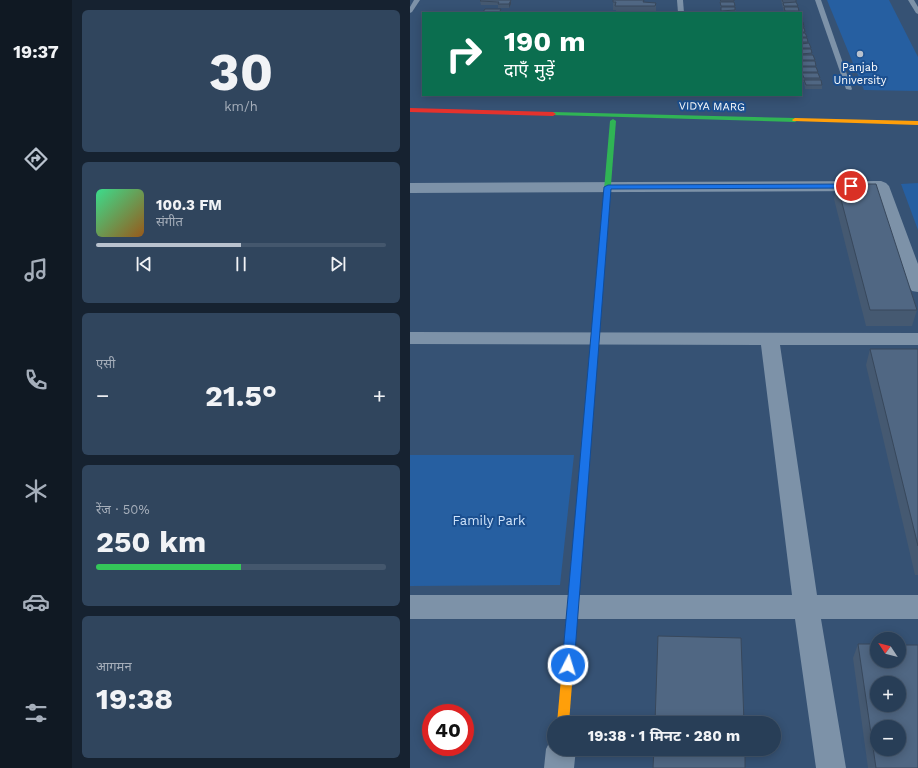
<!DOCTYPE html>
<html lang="hi">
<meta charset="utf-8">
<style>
:root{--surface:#283e57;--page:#30455d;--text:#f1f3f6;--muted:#a5aeba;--line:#44576d;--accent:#b9c2ce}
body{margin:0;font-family:"Work Sans","Noto Sans Devanagari",sans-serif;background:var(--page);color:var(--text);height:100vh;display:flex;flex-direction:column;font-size:15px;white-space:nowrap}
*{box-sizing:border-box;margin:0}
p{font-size:13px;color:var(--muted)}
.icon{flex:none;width:22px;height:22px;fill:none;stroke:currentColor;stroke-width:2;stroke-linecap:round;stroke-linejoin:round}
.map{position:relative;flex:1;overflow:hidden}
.panel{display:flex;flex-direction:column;gap:10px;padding:10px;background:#162230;width:338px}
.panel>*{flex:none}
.hud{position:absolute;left:12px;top:12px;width:380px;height:84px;border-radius:0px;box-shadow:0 2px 10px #0003,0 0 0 1px var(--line);background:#0b6e4f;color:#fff;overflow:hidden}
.needle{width:26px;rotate:306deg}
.buttons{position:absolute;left:460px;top:632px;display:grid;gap:8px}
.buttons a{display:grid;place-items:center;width:36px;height:36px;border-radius:50%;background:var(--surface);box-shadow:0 2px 10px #0003,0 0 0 1px var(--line);font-size:20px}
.speed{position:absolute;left:12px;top:704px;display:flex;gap:8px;font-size:20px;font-weight:700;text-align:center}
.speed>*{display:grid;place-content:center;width:52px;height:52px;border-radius:50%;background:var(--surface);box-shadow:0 2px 10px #0003,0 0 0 1px var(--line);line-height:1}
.speed .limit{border:6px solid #d22;background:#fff;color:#111}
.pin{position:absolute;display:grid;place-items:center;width:34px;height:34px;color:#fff;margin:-17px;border:2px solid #fff;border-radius:50%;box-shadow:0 1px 4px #0007}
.me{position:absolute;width:44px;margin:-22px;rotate:5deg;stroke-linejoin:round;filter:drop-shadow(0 0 3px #0008)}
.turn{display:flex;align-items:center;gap:14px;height:84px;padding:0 16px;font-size:18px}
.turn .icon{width:52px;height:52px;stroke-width:2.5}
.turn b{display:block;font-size:28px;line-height:34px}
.big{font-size:30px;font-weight:700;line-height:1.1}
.panel .widget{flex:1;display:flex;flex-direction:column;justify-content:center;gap:6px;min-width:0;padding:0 14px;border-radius:6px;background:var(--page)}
.panel .dial{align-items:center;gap:0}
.dial b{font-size:52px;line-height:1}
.song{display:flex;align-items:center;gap:12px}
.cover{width:48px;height:48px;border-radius:6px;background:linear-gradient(135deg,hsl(150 70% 55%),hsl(30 70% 35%))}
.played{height:4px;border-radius:2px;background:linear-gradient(90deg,var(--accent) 50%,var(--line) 50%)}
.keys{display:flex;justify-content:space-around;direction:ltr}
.heat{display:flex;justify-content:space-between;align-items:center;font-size:22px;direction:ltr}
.charge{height:6px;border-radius:3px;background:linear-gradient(90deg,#34c759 50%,var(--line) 0)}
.trip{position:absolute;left:137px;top:716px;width:234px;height:40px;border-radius:20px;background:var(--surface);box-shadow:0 2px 10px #0003,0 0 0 1px var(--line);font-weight:700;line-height:40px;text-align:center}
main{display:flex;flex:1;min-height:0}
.tab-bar{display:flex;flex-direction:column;width:72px;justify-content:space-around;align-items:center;background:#101923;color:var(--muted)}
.tab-bar .icon{width:28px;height:28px}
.tab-bar .active{color:var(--accent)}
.tab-bar b{font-size:18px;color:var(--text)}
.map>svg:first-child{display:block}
.green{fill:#265fa1}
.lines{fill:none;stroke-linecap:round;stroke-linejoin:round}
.lane{fill:#7d92a8;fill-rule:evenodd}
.street{fill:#7d92a8;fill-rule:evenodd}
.fast{fill:#30b455;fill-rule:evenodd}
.slow{fill:#ff9f0a;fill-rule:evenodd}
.jam{fill:#e5322d;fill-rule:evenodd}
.wall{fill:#455971}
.shaded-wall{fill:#38485c}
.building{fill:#506783;stroke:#38485c;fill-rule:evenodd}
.route{fill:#1a73e8;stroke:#114b97}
.poi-dot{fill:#b9c2ce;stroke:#1b4f8f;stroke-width:1.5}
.labels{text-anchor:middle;stroke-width:4;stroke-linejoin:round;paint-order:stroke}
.far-poi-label{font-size:11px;fill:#fff;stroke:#1b4f8f}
.far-street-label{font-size:11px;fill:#fff;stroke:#1b4f8f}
.park-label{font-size:13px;fill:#cfe3fa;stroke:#1b4f8f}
</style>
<main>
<nav class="tab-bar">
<b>19:37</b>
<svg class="icon active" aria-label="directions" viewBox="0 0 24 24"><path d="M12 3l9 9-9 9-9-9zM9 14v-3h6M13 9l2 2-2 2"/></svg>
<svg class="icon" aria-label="music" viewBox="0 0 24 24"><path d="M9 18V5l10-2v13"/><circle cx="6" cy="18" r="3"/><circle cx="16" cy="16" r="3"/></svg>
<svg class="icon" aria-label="phone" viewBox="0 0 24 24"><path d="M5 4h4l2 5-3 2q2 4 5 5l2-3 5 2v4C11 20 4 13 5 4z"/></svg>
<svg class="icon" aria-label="climate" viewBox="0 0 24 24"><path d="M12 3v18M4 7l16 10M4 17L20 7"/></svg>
<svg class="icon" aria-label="car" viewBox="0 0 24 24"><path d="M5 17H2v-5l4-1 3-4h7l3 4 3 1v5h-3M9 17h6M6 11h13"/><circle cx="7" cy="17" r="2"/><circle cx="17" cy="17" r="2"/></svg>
<svg class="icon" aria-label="filters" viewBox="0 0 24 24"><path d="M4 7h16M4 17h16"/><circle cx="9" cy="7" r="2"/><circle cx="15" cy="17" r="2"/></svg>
</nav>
<section class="panel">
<div class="widget dial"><b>30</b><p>km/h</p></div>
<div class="widget">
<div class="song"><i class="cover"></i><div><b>100.3 FM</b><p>संगीत</p></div></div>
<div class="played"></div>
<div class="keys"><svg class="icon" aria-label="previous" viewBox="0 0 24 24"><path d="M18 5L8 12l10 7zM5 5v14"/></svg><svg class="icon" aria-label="pause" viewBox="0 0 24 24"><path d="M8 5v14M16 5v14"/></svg><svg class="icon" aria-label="next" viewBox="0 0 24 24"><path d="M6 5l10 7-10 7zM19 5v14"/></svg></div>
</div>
<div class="widget"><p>एसी</p>
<div class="heat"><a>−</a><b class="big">21.5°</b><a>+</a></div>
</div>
<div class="widget"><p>रेंज · 50%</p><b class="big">250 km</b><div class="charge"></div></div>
<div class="widget"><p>आगमन</p><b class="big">19:38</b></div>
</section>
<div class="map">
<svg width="508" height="768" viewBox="0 0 508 768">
<rect width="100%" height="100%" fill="#365274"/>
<g class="green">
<polygon points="417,0 479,0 508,57 508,91 454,90"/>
<polygon points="508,183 508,230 491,184"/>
<polygon points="0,455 164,455 150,585 0,586"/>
</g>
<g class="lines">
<g class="lane">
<polygon points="4,0 10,0 2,12 0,13 0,7"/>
<polygon points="267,0 273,0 274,13 268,13"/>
<polygon points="405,0 411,0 442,89 441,90 436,89"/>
<polygon points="498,0 504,0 508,7 508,14 506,13"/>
</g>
<g class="street">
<polygon points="471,181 476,183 479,186 508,264 508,292 502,291 499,287 465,191 0,193 0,183"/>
<polygon points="0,332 508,333 508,345 370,345 407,595 508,595 508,619 411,619 436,768 406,768 385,619 0,619 0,595 382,595 351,345 0,344"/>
<polygon points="144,737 144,749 166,749 164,768 134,768 136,749 141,739"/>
</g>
<g class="fast">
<polygon points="143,112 385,118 388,120 385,122 141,115 141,113"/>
<polygon points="203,119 206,121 172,556 171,559 167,561 163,559 162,556 200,121"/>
</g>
<g class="slow">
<polygon points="385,118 508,121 508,125 383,121 382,120"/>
<polygon points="167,551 171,553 172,556 159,723 147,723 162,556 163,553"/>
</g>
<polygon class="jam" points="0,108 143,112 146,114 143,116 0,112"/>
</g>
<g class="wall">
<polygon points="101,0 101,4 99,8 88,8 88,5 71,5 70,1"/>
<polygon points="310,0 324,0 326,13 311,13"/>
<polygon points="371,0 386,0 389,12 390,13 374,13"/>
<polygon points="203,2 246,3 246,13 206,13 206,10 203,10"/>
<polygon points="391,18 394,27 398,43 401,48 402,55 405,60 406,67 410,78 410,80 412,85 412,89 395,89 394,82 393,82 392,77 391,75"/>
<polygon points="427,184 507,310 502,326 456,326 424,199"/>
<polygon points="460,349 508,349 508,575 505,575 456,365"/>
<polygon points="448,644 508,768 458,768 443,658"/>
</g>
<polygon class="shaded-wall" points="101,0 101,4 99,8 99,4"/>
<g class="building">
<polygon points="71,0 101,0 99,4 88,4 89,2 70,1"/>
<polygon points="203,0 234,0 233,2 246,3 245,6 205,6 206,2 203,2"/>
<polygon points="310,0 324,0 324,1 311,1"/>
<polygon points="372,0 386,0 386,2 373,2"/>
<polygon points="310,2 324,2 325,6 311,6"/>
<polygon points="386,2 388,6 374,6 373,3"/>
<polygon points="311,7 325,7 325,10 311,11"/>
<polygon points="374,7 388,7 389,11 375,11"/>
<polygon points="75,9 91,9 89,13 66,13 66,12 73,12"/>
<rect x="312" y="12" width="14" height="1"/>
<polygon points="375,12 389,12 390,13 376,13"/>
<polygon points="391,22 393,22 394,27 391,27"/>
<polygon points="391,28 394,28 395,32 391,32"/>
<polygon points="391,33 395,33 397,37 391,37"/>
<polygon points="391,38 397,38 398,42 391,42"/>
<polygon points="399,43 401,48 391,48 391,44"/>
<polygon points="391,49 401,49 402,53 391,54"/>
<polygon points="391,55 403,55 405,60 391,60"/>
<polygon points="391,61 405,61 406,66 391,66"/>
<polygon points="391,67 406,67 408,72 392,72"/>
<polygon points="392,73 408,73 410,78 394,78"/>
<polygon points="394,80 411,80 412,85 396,85"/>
<polygon points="427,184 466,184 507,310 460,310"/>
<polygon points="460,349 508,349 508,546"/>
<polygon points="248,636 331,638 334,723 245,723"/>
<path d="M 448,644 L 467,644 L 467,661 L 489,661 L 489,645 L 508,645 L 508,768 L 466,768 ZM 467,683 L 489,683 L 489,705 L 467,705 ZM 467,727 L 489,727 L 489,749 L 467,749 Z"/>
<polygon points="244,749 335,749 335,768 243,768"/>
</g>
<polygon class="route" points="441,184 444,186 443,188 201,189 164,665 162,669 158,671 154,669 152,665 194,187 198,185"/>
<circle class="poi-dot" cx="450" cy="54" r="4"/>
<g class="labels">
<g class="far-poi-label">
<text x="450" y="71">Panjab<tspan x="450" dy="13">University</tspan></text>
</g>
<g class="far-street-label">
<text transform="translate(302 106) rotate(1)" y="4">VIDYA MARG</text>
</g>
<g class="park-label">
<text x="79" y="525">Family Park</text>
</g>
</g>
</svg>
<div class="buttons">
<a><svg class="needle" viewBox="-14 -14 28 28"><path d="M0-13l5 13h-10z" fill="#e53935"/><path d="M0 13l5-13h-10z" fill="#a5aeba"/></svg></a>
<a>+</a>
<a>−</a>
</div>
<div class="speed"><div class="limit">40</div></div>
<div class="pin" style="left:441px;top:186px;background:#d93025"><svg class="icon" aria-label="arrive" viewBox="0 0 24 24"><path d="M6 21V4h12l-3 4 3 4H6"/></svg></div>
<svg class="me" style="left:158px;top:665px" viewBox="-20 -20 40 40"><circle r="17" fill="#1a73e8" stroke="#fff" stroke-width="3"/><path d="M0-11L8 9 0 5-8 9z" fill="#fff"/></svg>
<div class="trip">19:38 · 1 मिनट · 280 m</div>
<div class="hud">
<div class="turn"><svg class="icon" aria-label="right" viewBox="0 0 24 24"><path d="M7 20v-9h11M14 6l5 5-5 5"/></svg><div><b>190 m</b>दाएँ मुड़ें</div></div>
</div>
</div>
</main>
